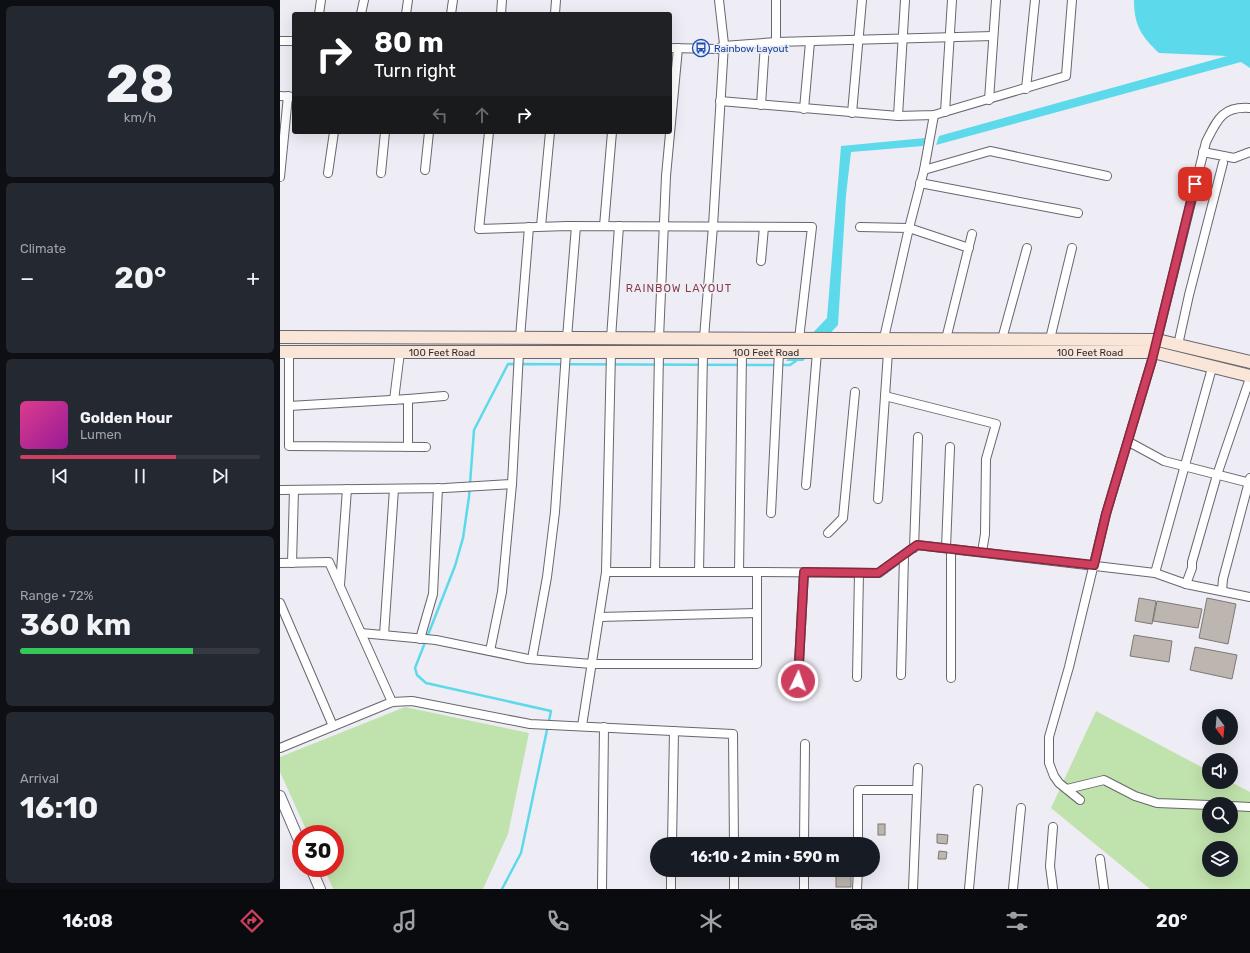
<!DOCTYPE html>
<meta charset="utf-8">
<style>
:root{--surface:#171b24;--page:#242831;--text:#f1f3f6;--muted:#9ea1a6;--line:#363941;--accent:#ce3e5e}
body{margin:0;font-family:Rubik,sans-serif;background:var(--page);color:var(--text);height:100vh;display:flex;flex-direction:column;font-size:15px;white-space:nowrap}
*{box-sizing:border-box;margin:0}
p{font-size:13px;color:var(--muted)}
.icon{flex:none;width:22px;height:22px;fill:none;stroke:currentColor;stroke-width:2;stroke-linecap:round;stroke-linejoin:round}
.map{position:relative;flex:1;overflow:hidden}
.details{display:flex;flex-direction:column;gap:6px;padding:6px;background:#0d0f14;width:280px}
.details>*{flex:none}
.top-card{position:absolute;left:12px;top:12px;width:380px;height:122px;border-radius:4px;box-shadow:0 4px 16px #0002;background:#202124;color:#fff;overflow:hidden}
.needle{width:26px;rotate:164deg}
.tools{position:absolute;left:922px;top:709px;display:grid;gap:8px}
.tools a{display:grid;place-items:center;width:36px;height:36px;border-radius:50%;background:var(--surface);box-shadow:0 4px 16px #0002;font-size:20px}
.speed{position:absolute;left:12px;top:825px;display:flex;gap:8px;font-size:20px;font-weight:700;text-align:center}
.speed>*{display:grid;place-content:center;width:52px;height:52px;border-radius:50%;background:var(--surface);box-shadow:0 4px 16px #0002;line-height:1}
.speed .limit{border:6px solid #d22;background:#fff;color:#111}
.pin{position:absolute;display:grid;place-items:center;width:34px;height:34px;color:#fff;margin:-17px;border-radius:8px;box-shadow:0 2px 6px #0006}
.me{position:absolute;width:44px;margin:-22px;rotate:3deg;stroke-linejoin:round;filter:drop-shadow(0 0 3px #0008)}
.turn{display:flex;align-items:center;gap:14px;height:84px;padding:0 16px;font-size:18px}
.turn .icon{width:52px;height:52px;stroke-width:2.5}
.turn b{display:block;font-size:28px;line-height:34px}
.lanes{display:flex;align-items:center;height:38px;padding:0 16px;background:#0003;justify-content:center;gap:20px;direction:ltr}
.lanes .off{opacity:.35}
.big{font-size:30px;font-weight:700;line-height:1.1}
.details .card{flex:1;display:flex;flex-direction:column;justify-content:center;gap:6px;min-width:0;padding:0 14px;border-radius:6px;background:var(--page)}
.details .dial{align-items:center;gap:0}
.dial b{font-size:52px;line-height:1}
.song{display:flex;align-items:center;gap:12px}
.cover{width:48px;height:48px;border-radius:6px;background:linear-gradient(135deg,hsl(330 70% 55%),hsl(300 70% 35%))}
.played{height:4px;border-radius:2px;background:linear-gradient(90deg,var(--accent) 65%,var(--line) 65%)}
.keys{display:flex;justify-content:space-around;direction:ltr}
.heat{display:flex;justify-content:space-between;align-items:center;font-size:22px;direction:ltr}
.charge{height:6px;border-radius:3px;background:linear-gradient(90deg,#34c759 72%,var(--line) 0)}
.trip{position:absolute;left:370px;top:837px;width:230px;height:40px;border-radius:20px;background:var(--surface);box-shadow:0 4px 16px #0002;font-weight:700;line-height:40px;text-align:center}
.dock{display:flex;height:64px;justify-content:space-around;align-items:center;background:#090b0e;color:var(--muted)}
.dock .icon{width:28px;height:28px}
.dock .current{color:var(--accent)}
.dock b{font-size:18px;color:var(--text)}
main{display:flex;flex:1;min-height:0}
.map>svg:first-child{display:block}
.green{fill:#c0e2ac;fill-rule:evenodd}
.water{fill:#5cd9ea}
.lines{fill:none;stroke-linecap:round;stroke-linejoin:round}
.stream{stroke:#5cd9ea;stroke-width:2.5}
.building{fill:#bcb5b0;stroke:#7e7873}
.minor-casing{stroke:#67676d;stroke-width:10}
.tertiary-casing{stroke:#67676d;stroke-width:12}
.secondary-casing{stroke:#67676d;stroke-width:14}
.minor{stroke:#fff;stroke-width:8}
.tertiary{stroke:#fff;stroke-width:10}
.secondary{stroke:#fae6d9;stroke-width:12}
.route-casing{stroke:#86283d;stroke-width:10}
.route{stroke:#ce3e5e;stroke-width:7}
.labels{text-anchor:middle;stroke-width:3;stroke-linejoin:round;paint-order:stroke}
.transit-label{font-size:10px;fill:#164399;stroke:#eeedf5;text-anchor:start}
.street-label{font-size:10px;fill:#2c2c2f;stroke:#eeedf5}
.neighbourhood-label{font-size:11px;letter-spacing:1px;fill:#853d48;stroke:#eeedf5}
</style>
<main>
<section class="details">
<div class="card dial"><b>28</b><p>km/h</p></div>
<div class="card"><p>Climate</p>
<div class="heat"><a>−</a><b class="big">20°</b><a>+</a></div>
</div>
<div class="card">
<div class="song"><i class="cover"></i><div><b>Golden Hour</b><p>Lumen</p></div></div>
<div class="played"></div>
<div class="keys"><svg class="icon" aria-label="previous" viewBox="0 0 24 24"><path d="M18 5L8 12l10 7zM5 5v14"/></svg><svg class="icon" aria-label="pause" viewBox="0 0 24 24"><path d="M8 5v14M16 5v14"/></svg><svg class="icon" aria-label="next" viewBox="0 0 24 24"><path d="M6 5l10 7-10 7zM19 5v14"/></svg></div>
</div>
<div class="card"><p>Range · 72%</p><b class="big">360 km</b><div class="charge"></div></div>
<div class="card"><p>Arrival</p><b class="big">16:10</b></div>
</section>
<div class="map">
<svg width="970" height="889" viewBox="0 0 970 889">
<rect width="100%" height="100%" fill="#eeedf5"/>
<g class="green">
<polygon points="125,707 249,733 228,834 203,889 53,889 44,868 55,868 55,834 28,834 0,772 0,757"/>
<path d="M 816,711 L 929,771 L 929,782 L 951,782 L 970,792 L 970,889 L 870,889 L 771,808 ZM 929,804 L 951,804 L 951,826 L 929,826 ZM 929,848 L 951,848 L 951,870 L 929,870 Z"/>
</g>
<g class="water">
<path d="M 854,0 L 970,0 L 970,68 L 961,62 L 656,145 L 659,136 L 947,56 L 879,53 C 861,36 854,25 854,0 Z"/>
<polygon points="645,138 643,146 571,152 566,195 558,325 523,361 506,361 547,318 561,146"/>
</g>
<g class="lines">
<polyline class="stream" points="222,889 241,853 271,711 146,683 137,675 135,668 175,566 183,538 189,497 194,430 228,364 510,365 517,360"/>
</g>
<g class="building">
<polygon points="859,598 876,601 872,624 855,621"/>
<polygon points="927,598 956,604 948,644 919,638"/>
<polygon points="877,601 922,609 918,628 873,621"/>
<polygon points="854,635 892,641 889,662 850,656"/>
<polygon points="915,647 957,655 952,679 910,670"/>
<rect x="598" y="824" width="7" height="11"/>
<polygon points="657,834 668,835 667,844 657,843"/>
<polygon points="659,851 667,852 666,859 658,859"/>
<rect x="556" y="874" width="15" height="13"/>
</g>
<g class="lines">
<g class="minor-casing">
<g id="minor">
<polyline points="39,14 41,0"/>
<polyline points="81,14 84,0"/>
<polyline points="126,14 128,0"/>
<polyline points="171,14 173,0"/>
<polyline points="221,14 222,0"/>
<polyline points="275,14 276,0"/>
<polyline points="0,41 14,41"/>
<polyline points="496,42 496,0"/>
<polyline points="390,48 437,49 443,46 496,42 713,36"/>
<polyline points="746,89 755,0"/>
<polyline points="0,96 14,97"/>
<polyline points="709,100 716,0"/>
<polyline points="440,101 618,116 654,115 786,76 792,0"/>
<polyline points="481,105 485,43"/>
<polyline points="524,109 530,42"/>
<polyline points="665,112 672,0"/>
<polyline points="572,113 582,0"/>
<polyline points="654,115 644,170 629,228 689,248"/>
<polyline points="618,116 625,0"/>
<polyline points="209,132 199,229 287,226 532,227 519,339"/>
<polyline points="923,152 954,158 970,152"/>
<polyline points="145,170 149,132"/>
<polyline points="644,170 710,151 827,176"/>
<polyline points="48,173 54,132"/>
<polyline points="101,173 105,132"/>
<polyline points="0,177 8,96"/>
<polyline points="640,183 798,213"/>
<polyline points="261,226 270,132"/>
<polyline points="324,226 332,132"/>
<polyline points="580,227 629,228 604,338"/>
<polyline points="481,261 484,227"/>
<polyline points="240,338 249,227"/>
<polyline points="287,338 296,226"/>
<polyline points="331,338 339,226"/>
<polyline points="379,338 386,176 398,48"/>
<polyline points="424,338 433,226 444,44 439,0"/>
<polyline points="666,339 692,234"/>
<polyline points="722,339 747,248"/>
<polyline points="770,339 792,248"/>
<polyline points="898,345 909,295 943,163"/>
<polyline points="9,352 9,446 146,447"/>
<polyline points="605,396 716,424 706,459 705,534 702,552"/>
<polyline points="128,399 164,396"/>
<polyline points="114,400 120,352"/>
<polyline points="9,406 128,399 128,447"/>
<polyline points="849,442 884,461 970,483"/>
<polyline points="526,485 537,352"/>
<polyline points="0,490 165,488 232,484 239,352"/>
<polyline points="598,499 608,352"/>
<polyline points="491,513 499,352"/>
<polyline points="548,533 563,518 575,392"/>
<polyline points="634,548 638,437"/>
<polyline points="666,548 670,447"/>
<polyline points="0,563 49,562 112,702"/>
<polyline points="12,563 14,490"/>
<polyline points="375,572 379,352"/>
<polyline points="419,572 423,352"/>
<polyline points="459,572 462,352"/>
<polyline points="477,572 599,573 637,545 875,573 906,584 970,597"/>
<polyline points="875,573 932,368"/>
<polyline points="906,584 912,568 912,562 937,475 970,378"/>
<polyline points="60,585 67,489"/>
<polyline points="942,591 943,579 970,478"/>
<polyline points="0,603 53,726"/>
<polyline points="319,617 477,613"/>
<polyline points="81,633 156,640 248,659 312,664 477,664 477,572 326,572"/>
<polyline points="104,635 114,489"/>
<polyline points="140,639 153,594 158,488"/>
<polyline points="210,651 222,592 232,484"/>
<polyline points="252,659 267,577 275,512 286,352"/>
<polyline points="621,675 624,555"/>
<polyline points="577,677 579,573"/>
<polyline points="671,678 671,549"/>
<polyline points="518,681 524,572"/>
<polyline points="302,726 326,572 331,352"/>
<polyline points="0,748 112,702 132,701 250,724 453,734 454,844"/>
<polyline points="787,789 824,780 855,796 877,803 929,805"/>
<path d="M 800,800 L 779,783 L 774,776 L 769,763 L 769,737 L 789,667 L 826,514 L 872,360 L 926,142 C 937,120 942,106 970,108"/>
<polyline points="951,806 970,807"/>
<polyline points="773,827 770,866 773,889"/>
<polyline points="392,844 394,731"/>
<polyline points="524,844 525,744"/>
<polyline points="578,844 578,790 637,790"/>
<polyline points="820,859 824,889"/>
<polyline points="454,870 454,889"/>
<polyline points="322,889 324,727"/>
<polyline points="391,889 391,870"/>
<polyline points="524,889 524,870"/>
<polyline points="577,889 578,870"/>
<polyline points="633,889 638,768"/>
<polyline points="689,889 698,789"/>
<polyline points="733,889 741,808"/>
</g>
</g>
<g class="tertiary-casing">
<g id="tertiary">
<polyline points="0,796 21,845"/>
<polyline points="31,868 40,889"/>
</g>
</g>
<g class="secondary-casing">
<g id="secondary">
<polyline points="0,337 877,340 970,362"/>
<path id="s1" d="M 0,352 L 873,352 L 970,376"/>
</g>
</g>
<use href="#minor" class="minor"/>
<use href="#tertiary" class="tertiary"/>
<use href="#secondary" class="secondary"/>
</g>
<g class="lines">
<g class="route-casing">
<polyline id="route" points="518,681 524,572 598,573 637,545 814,565 826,514 872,360 915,184"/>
</g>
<use href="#route" class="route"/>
</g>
<defs>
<g id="bus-ring" transform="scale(0.9)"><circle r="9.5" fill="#eeedf5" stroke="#1a4fb4" stroke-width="1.5"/><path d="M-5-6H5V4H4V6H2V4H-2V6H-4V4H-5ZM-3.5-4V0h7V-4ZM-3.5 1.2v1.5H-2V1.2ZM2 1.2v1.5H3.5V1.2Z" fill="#1a4fb4"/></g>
</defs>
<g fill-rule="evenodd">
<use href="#bus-ring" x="421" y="48"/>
</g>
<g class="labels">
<g class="transit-label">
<text x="434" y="52">Rainbow Layout</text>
</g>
<g class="street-label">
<text dy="4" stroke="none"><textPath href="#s1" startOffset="162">100 Feet Road</textPath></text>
<text dy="4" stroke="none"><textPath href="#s1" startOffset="486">100 Feet Road</textPath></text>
<text dy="4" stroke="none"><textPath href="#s1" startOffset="810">100 Feet Road</textPath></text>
</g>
<g class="neighbourhood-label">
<text x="399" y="292">RAINBOW LAYOUT</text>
</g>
</g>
</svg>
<div class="tools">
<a><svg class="needle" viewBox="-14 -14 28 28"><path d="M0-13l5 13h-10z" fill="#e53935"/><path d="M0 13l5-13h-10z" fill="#9ea1a6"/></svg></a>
<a><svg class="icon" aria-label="sound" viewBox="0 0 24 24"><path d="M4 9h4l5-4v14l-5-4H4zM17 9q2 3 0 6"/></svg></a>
<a><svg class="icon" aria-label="search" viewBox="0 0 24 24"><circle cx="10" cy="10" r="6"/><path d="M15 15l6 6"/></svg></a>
<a><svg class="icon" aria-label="layers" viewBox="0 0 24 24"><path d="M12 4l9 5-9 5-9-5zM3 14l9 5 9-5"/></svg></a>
</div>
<div class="speed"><div class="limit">30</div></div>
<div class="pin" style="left:915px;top:184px;background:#d93025"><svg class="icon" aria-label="arrive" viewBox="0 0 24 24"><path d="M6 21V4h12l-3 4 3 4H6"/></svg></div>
<svg class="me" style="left:518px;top:681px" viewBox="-20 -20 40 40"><circle r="17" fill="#ce3e5e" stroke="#fff" stroke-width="3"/><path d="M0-11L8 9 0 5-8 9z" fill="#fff"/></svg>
<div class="trip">16:10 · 2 min · 590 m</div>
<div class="top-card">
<div class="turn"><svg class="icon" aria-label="right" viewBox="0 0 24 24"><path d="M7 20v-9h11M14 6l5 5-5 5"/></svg><div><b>80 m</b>Turn right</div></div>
<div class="lanes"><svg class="icon off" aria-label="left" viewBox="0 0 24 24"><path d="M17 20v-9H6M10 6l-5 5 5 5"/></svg><svg class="icon off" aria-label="ahead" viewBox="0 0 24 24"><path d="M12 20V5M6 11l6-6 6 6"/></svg><svg class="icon" aria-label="right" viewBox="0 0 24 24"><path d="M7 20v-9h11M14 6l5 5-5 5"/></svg></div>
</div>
</div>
</main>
<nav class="dock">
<b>16:08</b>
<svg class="icon current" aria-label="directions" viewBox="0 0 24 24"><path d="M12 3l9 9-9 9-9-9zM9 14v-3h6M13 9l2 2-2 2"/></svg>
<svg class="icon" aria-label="music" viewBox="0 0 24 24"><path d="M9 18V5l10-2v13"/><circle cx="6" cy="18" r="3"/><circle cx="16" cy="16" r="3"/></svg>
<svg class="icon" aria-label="phone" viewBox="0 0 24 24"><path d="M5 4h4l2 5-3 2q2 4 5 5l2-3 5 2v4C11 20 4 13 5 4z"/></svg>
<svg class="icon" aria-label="climate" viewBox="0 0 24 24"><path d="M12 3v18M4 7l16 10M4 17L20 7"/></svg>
<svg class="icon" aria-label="car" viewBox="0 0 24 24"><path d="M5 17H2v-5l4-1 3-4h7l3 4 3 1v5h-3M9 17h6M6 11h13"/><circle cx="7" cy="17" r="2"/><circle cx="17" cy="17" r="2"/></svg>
<svg class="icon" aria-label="filters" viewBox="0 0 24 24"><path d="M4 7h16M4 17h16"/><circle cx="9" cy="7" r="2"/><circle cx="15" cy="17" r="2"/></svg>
<b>20°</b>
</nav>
